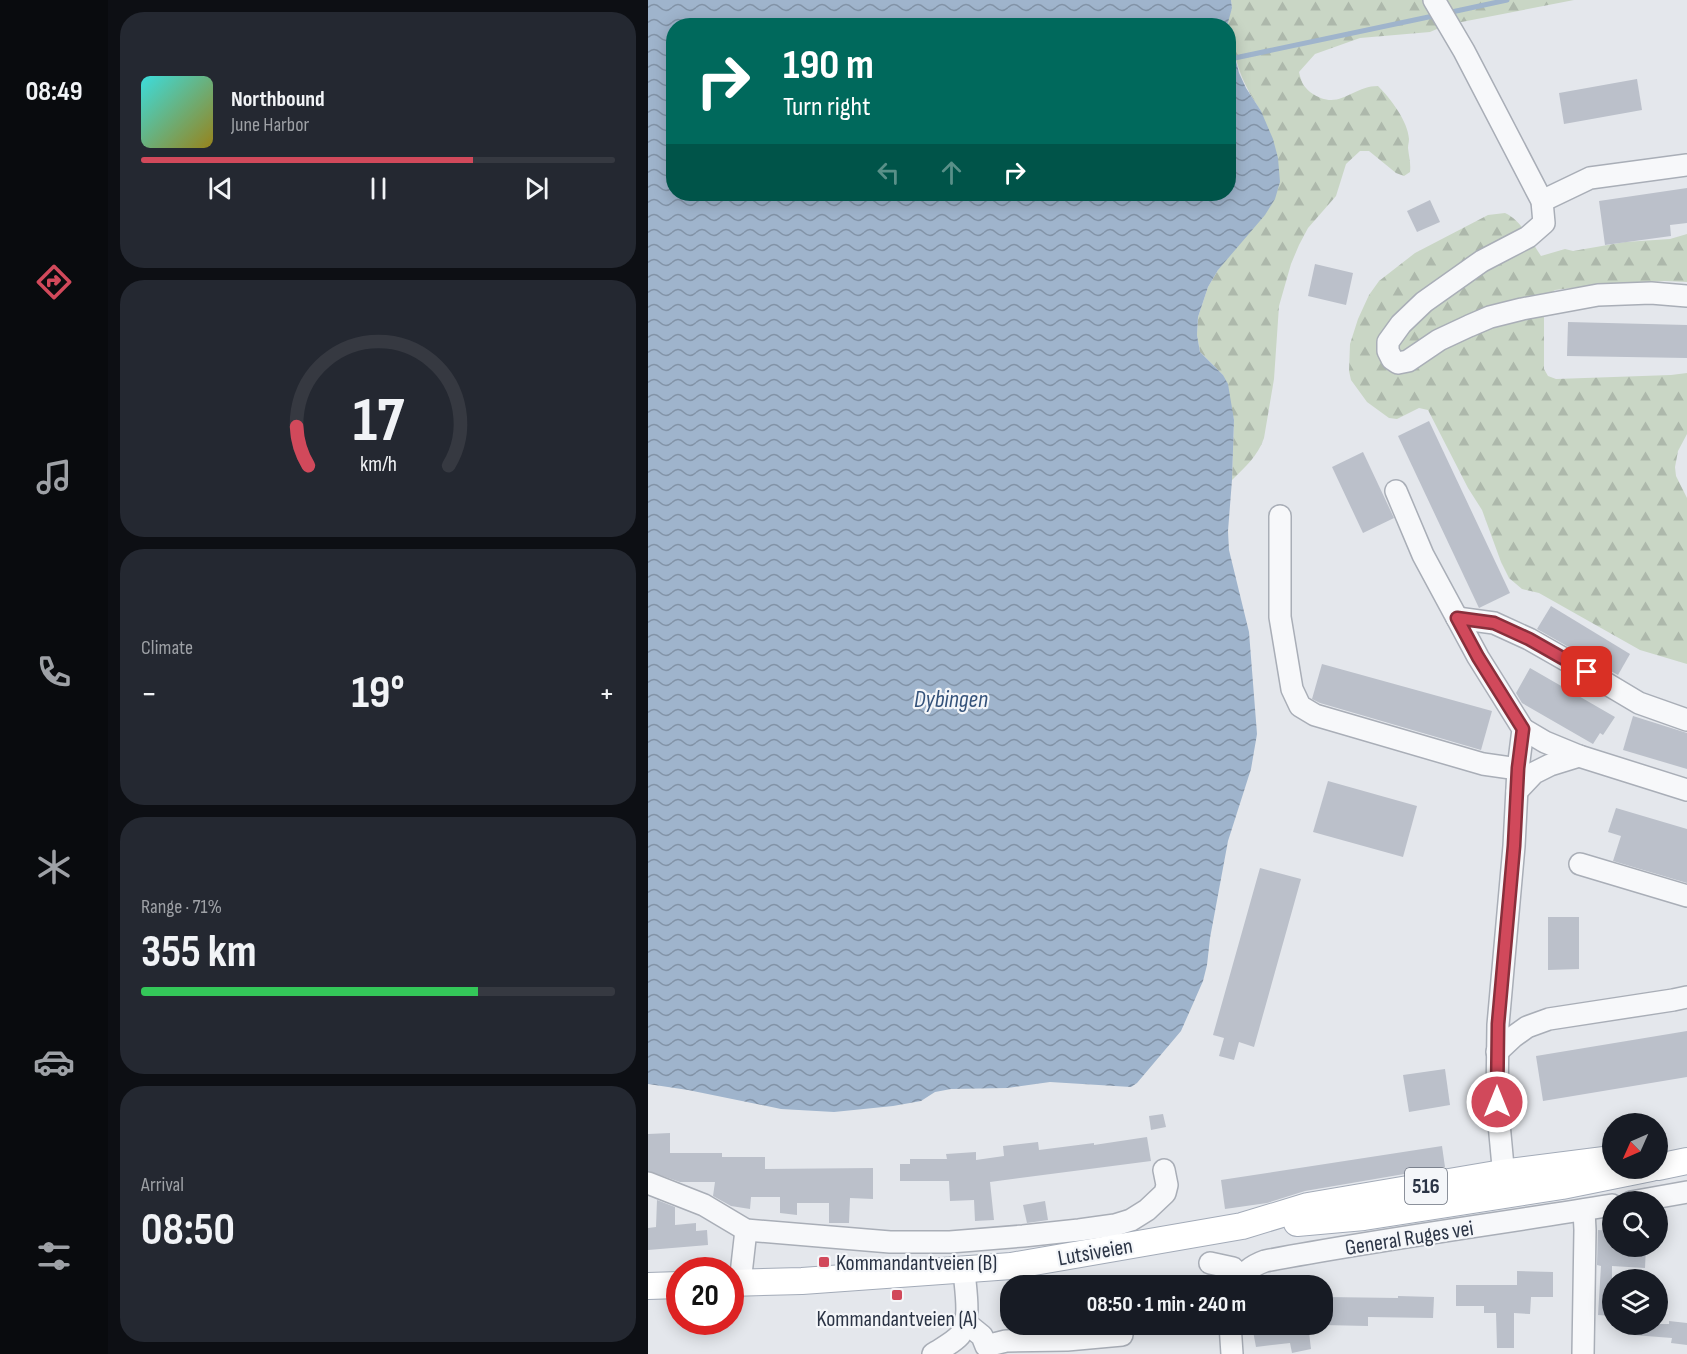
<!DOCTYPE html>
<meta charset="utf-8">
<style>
:root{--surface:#171b24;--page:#242831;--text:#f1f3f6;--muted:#9ea1a6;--line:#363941;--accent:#d1495b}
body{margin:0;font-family:"Sofia Sans Condensed",sans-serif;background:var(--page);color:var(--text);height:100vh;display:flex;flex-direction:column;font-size:22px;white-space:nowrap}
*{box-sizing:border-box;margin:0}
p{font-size:20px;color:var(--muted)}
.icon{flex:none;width:33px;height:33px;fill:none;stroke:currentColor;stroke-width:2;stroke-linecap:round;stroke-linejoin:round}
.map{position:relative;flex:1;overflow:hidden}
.side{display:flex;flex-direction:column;gap:12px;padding:12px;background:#0d0f14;width:540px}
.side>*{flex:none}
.guide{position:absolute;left:18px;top:18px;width:570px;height:183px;border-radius:24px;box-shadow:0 3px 15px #0003;background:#00695c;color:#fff;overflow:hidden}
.needle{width:39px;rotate:225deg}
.fabs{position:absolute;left:954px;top:1113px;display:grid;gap:12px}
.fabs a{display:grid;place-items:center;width:66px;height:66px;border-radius:50%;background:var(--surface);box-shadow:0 3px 15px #0003;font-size:30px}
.speed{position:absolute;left:18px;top:1257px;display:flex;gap:12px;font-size:30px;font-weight:700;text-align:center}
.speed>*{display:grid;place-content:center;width:78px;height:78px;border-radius:50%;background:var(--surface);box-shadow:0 3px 15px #0003;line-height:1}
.speed .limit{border:9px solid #d22;background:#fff;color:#111}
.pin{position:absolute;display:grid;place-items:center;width:51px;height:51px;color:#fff;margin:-26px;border-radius:12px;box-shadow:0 3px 9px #0006}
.me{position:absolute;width:66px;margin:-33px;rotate:0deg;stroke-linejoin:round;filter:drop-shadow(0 0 4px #0008)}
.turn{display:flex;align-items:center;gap:21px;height:126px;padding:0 18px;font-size:27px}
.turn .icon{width:78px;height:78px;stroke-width:2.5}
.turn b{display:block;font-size:42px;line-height:51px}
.lanes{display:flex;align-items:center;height:57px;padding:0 18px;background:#0003;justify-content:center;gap:30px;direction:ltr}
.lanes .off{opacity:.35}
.big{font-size:45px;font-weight:700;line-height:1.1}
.side .card{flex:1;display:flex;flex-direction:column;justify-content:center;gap:9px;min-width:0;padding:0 21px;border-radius:24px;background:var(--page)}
.side .dial{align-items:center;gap:0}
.dial svg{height:156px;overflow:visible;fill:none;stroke:var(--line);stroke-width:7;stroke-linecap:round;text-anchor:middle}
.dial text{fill:var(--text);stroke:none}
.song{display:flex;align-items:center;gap:18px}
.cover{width:72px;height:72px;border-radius:9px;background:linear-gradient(135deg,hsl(180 70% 55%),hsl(50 70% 35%))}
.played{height:6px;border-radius:3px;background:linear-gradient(90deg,var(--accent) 70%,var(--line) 70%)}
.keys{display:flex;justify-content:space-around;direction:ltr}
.heat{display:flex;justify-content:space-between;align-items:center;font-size:33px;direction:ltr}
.charge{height:9px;border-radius:4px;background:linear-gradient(90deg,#34c759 71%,var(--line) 0)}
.trip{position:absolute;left:352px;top:1275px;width:333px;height:60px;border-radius:24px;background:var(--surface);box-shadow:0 3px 15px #0003;font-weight:700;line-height:60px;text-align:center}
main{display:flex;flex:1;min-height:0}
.dock{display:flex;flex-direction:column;width:108px;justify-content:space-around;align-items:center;background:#090b0e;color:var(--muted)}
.dock .icon{width:42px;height:42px}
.dock .current{color:var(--accent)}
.dock b{font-size:27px;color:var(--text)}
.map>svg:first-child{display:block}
.forest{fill:url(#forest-firs)}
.water{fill:url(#water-waves)}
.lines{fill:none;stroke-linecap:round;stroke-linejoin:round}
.stream{stroke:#9fb4cc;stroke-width:5}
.building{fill:#bbc0ca}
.minor-casing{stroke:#a9aeb7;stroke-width:24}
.major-casing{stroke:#a3abb8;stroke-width:28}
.minor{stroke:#f7f8fa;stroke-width:21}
.major{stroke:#fff;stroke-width:26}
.route-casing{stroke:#882f3b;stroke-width:15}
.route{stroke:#d1495b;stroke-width:10}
.poi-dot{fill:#d1495b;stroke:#f4f6f9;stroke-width:2}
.labels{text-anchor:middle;stroke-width:4.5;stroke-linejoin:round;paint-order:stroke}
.shield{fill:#f4f6f9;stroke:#676e7b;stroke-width:1.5}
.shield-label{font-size:21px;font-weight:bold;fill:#2b3445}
.street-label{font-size:22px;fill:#2b3445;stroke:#f4f6f9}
.poi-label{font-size:22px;fill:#2b3445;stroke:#f4f6f9;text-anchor:start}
.water-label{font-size:24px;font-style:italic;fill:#34527a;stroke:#f4f6f9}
</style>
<main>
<nav class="dock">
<b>08:49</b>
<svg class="icon current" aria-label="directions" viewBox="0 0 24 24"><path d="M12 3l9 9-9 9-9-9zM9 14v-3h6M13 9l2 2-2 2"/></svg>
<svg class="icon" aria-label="music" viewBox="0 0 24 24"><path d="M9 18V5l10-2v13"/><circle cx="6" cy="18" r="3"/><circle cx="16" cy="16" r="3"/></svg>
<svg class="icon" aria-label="phone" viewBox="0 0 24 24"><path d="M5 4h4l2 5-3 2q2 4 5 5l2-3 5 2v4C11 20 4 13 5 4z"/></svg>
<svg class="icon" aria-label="climate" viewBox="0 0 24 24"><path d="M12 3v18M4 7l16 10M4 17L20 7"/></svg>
<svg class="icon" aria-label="car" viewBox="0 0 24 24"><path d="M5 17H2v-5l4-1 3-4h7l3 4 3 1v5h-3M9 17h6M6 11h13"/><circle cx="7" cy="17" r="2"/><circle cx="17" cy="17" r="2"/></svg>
<svg class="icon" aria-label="filters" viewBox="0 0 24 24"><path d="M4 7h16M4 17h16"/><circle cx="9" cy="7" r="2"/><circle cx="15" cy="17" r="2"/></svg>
</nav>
<section class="side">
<div class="card">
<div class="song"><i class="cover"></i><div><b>Northbound</b><p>June Harbor</p></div></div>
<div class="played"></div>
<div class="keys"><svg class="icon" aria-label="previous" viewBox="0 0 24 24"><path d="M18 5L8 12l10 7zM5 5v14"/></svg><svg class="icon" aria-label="pause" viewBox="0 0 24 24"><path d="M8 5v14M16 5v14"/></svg><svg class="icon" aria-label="next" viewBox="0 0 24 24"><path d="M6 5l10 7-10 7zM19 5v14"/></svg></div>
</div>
<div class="card dial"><svg viewBox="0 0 100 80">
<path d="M14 69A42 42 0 1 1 86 69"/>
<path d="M14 69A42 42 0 0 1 8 49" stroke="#d1495b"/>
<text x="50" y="56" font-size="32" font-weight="700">17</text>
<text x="50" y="72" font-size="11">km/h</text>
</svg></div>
<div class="card"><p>Climate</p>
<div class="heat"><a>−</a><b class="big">19°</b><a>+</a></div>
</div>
<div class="card"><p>Range · 71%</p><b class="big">355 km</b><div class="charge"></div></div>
<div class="card"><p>Arrival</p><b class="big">08:50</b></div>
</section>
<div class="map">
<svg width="1039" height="1354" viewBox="0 0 1039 1354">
<defs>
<pattern id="forest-firs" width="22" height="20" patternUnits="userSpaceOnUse" patternTransform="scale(1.5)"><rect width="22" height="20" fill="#c9d6c5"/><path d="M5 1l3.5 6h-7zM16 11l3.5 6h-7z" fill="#adb8ab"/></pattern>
<pattern id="water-waves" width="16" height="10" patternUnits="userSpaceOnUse" patternTransform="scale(1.5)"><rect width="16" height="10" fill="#9fb4cc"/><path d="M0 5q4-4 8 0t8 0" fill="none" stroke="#8293a7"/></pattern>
</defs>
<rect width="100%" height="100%" fill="#e4e7ec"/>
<g class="forest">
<path d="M 583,0 L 926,0 L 798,25 L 782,32 L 712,38 L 667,54 L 651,72 C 653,81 655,86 662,92 C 691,113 703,86 730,86 C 742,98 760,121 761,139 C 761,142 760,145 760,148 C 761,157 763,163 762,172 L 756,176 L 748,173 L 721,151 L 712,151 L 698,164 L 688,196 L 660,228 L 651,245 L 643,264 L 631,306 L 626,379 L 616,438 C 610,456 597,467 584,480 L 586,420 L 575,375 L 552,352 L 549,335 L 550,317 L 560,287 L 570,270 L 613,111 C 598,89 592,75 585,49 C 583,41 581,34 580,26 L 579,25 L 578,23 L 584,8 Z"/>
<path d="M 857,213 C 873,220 883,241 893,256 L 917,249 L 925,251 L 977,242 L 1022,239 L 1039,234 L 1039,282 L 1017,281 L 948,285 L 907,290 L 900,295 L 896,313 L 896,369 L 900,376 L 908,379 L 1023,375 L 1039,373 L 1039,434 L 1030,451 L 1027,467 L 1028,476 L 1039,498 L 1039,664 L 992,650 L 891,593 L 874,589 L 861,578 L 853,562 L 834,510 L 820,488 L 780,410 L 771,408 L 749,419 L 741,418 L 719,402 L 703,380 L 701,371 L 702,344 L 710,319 L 721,295 L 731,281 L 767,253 L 840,215 Z"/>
</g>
<polygon class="water" points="0,0 583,0 584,8 579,26 26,26 26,194 580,194 581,33 591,73 598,88 613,111 625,139 630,158 632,182 627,199 617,215 570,270 560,287 550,317 549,335 552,352 575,375 580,384 586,420 584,480 580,531 581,550 601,632 609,734 603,769 580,841 562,938 559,965 555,981 533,1031 489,1083 483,1087 402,1082 359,1088 303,1089 287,1092 273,1101 245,1106 186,1112 133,1109 40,1090 0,1084"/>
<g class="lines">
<g class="stream">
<polyline points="799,13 859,0"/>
<polyline points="582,59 790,15"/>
</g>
</g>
<g class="building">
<polygon points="989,79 994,110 916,124 911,93"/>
<polygon points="1039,188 1039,223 1022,225 1023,236 957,245 951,201"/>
<polygon points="782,200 792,222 769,232 759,211"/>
<polygon points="667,264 705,273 698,305 660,296"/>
<polygon points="920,322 1039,325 1039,358 919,356"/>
<polygon points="781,421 862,593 831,608 750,436"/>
<polygon points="715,452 746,518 715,533 684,467"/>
<polygon points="903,606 982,654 970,675 889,629"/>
<polygon points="674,664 844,711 833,750 672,703 664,699"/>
<polygon points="882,668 967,717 955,735 952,733 945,744 874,703 868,693"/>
<polygon points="985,716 1039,733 1039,769 975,750"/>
<polygon points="680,781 769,806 755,857 665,832"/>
<polygon points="968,808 1039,829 1039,883 965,861 973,836 960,832"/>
<polygon points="612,868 653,879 606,1047 591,1042 586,1060 571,1056 576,1038 565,1035"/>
<polygon points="900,917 931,917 931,969 900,970"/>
<polygon points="1039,1031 1039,1077 895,1101 888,1056"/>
<polygon points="797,1069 802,1105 761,1112 755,1075"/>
<polygon points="515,1114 518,1127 503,1130 501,1116"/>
<polygon points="22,1133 22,1153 74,1153 74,1157 117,1157 117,1169 225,1168 225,1199 202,1198 201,1223 181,1223 181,1203 149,1203 149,1215 132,1213 132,1197 103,1197 102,1209 83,1206 65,1196 67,1182 32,1182 0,1171 0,1134"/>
<polygon points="499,1137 503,1161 342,1182 346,1220 327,1221 326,1200 302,1201 301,1181 252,1181 252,1164 262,1164 262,1159 299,1159 298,1154 328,1152 328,1160 356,1156 355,1146 390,1142 391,1150 446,1143 446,1145"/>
<polygon points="794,1146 797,1167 657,1191 619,1203 577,1209 573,1180"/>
<polygon points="9,1200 27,1207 27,1225 48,1223 48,1231 59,1230 60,1245 0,1250 0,1228 8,1227"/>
<polygon points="397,1201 400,1220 379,1223 375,1205"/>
<polygon points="950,1230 964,1231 964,1246 998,1246 997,1268 964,1266 964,1316 950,1315 953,1266 949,1265"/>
<polygon points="869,1271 905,1272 905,1297 883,1297 882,1314 866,1313 866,1348 849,1348 848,1313 836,1313 836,1306 808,1306 808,1285 869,1285"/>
<polygon points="750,1296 786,1297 785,1318 720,1317 720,1326 675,1325 675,1299 678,1299 678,1297 750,1298"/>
<polygon points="1021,1321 1039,1323 1039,1345 1023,1343 1024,1338 985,1335 986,1324 1021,1324"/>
<polygon points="608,1324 660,1324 663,1349 644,1353 642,1343 608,1347 605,1331 609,1331"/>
</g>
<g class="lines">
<g class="minor-casing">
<g id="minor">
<polyline points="786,0 816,51 894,201 896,223 880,237 834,261 776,302 753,324 740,342 740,351 744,359 750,363 760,361 791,340 821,326 842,317 874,309 950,295 1003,293 1039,296"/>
<polyline points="894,201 942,178 1039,165"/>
<polyline points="748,491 775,555 830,657 875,729 870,769 866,846 850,1025 849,1102 857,1188"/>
<polyline points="632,516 632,617 644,689 652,706 667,715 835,764 870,769"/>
<polyline points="809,618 846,623 881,639 939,672 991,703 1039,720"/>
<polyline points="875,729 897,742 931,756"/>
<polyline points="869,791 886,773 902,765 931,756 1039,790"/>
<polyline points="932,864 1039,896"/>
<polyline points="849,1052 865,1037 879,1027 901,1019 1025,1000 1039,997"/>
<polyline points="0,1183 56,1205 98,1230 242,1242 302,1242 375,1236 431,1230 467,1225 483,1220 499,1210 517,1193 519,1185 516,1170"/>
<polyline points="983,1202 1039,1192"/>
<polyline points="562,1263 585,1268 592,1277"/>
<polyline points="92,1283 98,1230"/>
<path d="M 587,1286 C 595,1273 603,1266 617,1261 C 733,1239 849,1224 964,1205"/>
<polyline points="318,1323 334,1336 338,1346 358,1341 419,1340 474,1335"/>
<polyline points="582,1324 584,1354"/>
<path d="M 285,1354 C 294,1348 305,1343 312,1335 C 324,1321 317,1288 316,1270"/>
<polyline points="935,1354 937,1230 936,1210"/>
</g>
</g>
<g class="major-casing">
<g id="major">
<polyline points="1010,1167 1039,1161"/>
<polyline points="649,1223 716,1217 914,1186 1003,1168"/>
<polyline points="82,1283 154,1281 363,1266 594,1226 660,1206 854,1173 964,1159"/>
<polyline points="0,1286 32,1285"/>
</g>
</g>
<use href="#minor" class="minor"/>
<use href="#major" class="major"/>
</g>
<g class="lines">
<g class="route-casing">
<polyline id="route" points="849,1102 850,1024 866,846 870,768 875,729 830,657 809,618 846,623 881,639 939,672"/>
</g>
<use href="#route" class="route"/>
</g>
<g class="poi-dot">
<rect x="170" y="1256" width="12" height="12" rx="3"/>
<rect x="243" y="1289" width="12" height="12" rx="3"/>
</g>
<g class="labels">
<rect class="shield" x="757" y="1168" width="42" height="36" rx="4.5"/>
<g class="shield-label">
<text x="778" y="1193">516</text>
</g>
<g class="street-label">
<text transform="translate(761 1237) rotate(-9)" y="8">General Ruges vei</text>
<text transform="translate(447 1251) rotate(-10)" y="8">Lutsiveien</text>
</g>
<g class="poi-label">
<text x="188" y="1270">Kommandantveien (B)</text>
<text x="249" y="1326" text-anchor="middle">Kommandantveien (A)</text>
</g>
<g class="water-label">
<text x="303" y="707">Dybingen</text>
</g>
</g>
</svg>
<div class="fabs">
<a><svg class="needle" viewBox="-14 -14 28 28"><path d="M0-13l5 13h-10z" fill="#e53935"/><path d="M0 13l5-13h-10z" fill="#9ea1a6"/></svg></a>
<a><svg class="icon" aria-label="search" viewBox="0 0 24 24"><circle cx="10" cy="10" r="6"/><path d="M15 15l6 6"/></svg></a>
<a><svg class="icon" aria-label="layers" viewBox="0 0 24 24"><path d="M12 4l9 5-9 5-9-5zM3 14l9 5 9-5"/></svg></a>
</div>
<div class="speed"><div class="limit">20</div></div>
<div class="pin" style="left:939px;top:672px;background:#d93025"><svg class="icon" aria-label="arrive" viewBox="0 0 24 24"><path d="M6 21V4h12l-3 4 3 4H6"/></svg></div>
<svg class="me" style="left:849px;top:1102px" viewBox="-20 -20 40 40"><circle r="17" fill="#d1495b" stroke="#fff" stroke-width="3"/><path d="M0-11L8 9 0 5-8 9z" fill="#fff"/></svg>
<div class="trip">08:50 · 1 min · 240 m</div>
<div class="guide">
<div class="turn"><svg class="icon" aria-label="right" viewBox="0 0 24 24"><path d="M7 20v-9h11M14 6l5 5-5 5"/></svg><div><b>190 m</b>Turn right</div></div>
<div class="lanes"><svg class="icon off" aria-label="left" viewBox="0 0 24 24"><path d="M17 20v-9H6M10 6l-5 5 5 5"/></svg><svg class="icon off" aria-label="ahead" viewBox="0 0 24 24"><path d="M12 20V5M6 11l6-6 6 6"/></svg><svg class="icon" aria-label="right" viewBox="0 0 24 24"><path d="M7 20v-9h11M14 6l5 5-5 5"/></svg></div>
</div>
</div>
</main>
